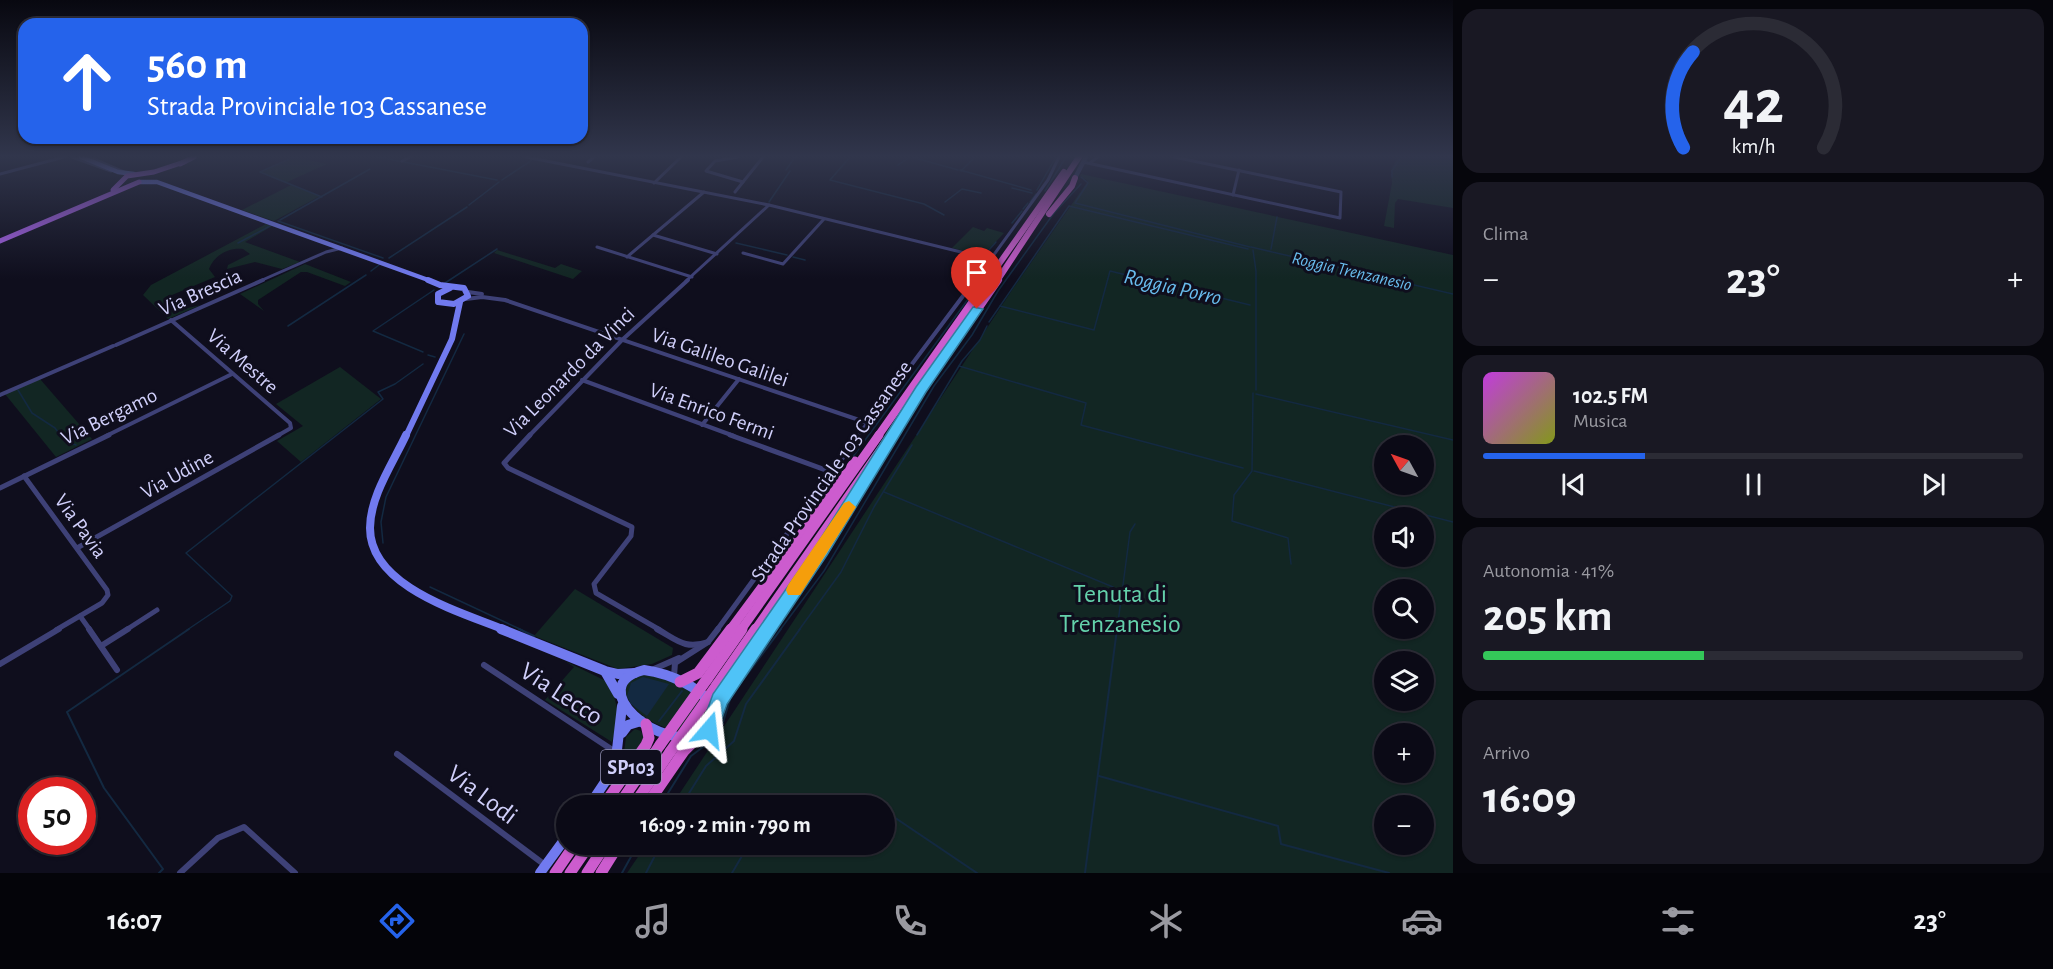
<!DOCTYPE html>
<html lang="it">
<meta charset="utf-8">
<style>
:root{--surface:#0b0a16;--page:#191823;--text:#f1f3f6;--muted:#9a9aa1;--line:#2b2b35;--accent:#2563eb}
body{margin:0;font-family:"Alegreya Sans",sans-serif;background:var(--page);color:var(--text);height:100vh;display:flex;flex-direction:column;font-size:22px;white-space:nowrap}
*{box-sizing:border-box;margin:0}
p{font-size:20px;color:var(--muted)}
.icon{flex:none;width:33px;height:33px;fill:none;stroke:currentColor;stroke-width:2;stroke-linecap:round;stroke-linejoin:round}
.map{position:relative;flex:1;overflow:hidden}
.drawer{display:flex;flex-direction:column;gap:9px;padding:9px;background:#06060c;width:600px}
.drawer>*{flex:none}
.guide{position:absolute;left:18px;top:18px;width:570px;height:126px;border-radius:18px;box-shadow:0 2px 4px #0004,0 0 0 2px var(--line);background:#2563eb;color:#fff;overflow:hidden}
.needle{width:39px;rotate:310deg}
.fabs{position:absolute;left:1374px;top:435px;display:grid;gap:12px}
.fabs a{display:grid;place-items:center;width:60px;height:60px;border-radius:50%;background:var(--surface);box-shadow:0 2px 4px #0004,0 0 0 2px var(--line);font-size:30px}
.speed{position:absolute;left:18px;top:777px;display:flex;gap:12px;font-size:30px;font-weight:700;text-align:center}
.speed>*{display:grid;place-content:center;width:78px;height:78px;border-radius:50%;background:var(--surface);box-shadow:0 2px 4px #0004,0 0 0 2px var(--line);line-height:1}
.speed .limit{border:9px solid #d22;background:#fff;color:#111}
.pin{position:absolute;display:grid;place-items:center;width:51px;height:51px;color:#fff;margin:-62px -26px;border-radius:50% 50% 50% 0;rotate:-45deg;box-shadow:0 0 6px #0007}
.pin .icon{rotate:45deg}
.me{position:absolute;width:66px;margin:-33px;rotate:17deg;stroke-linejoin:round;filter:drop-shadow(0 0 4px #0008)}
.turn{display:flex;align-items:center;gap:21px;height:126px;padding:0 30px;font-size:27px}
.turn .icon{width:78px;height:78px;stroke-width:2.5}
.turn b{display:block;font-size:42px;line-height:51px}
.big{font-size:45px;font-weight:600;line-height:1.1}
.drawer .widget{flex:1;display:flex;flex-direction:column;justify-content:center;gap:9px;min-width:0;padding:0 21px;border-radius:18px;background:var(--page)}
.drawer .dial{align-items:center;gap:0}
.dial svg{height:156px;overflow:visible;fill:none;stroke:var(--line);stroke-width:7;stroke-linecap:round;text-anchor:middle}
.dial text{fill:var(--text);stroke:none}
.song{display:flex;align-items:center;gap:18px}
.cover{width:72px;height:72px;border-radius:9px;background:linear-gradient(135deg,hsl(290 70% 55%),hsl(70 70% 35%))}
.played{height:6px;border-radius:3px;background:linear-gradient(90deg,var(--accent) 30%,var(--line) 30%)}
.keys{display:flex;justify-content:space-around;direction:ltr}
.heat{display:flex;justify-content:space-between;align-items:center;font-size:33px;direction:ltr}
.charge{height:9px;border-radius:4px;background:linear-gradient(90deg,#34c759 41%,var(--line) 0)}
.trip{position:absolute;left:556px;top:795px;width:339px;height:60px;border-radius:30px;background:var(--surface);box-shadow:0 2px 4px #0004,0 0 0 2px var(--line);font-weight:600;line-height:60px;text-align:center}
.tabs{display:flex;height:96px;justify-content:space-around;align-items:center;background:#040409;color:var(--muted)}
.tabs .icon{width:42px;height:42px}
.tabs .on{color:var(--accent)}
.tabs b{font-size:27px;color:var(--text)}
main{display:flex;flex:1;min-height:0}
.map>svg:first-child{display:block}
.green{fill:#122623;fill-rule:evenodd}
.water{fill:#132941}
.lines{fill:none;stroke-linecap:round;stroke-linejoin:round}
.stream-far1{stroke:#132941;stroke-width:1.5}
.stream{stroke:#132941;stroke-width:2}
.minor-far3{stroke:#3e4177;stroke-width:3}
.minor-far2{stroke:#3e4177;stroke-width:4}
.minor-far1{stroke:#3e4177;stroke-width:5}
.minor{stroke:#3e4177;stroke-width:6}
.tertiary{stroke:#3e4177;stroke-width:4.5}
.secondary-far3{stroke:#717aef;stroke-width:4.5}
.secondary-far2{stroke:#717aef;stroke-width:6}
.secondary-far1{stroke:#717aef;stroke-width:8}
.secondary{stroke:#717aef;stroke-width:10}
.primary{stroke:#ac62ee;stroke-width:5}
.trunk-far3{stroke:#cc5cce;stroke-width:6}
.trunk-far2{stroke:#cc5cce;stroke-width:8}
.trunk-far1{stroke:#cc5cce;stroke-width:9}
.trunk{stroke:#cc5cce;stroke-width:11}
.trunk-bridge{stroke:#cc5cce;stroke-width:11}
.route{fill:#4fc3f7;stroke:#337fa1;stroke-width:1.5}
.slow{fill:#f59e0b}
.labels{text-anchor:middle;stroke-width:6;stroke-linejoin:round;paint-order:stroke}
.far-water-label{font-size:18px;font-style:italic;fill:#69bdee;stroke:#0f0e1d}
.shield{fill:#0f0e1d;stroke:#9695b8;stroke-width:1.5}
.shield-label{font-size:20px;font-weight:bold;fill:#d0cffa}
.street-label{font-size:21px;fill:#d0cffa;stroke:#0f0e1d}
.water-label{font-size:22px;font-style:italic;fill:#69bdee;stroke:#0f0e1d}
.near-park-label{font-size:26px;fill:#64d1ab;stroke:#0f0e1d}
.near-street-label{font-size:26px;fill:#d0cffa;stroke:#0f0e1d}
</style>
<main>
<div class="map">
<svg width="1453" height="873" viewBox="0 0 1453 873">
<rect width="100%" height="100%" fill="#0f0e1d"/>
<g class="green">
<polygon points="294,157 327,164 285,183 259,172"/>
<polygon points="1398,157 1453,157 1453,208 1398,199 1395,203 1394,228 1384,226 1392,183 1391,170"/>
<path d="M 1081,174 L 1453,255 L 1453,873 L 627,873 L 646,845 L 885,844 L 885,806 L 672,805 L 1014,287 L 1088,181 L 1080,176 ZM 1384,446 L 1424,446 L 1424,484 L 1384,484 ZM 1384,518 L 1424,518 L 1424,556 L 1384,556 ZM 1384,590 L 1424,590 L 1424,628 L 1384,628 ZM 1384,662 L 1424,662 L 1424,700 L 1384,700 ZM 1384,734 L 1424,734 L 1424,772 L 1384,772 ZM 1384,806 L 1424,806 L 1424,844 L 1384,844 Z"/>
<polygon points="291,185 320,196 274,221 242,210"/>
<path d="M 266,224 L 272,226 L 245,242 L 300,262 L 282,269 L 255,262 L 227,269 L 228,265 L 250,254 L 243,249 C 229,247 214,255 209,269 L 215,277 L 172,295 L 164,302 L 168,309 L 174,311 L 201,305 L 168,319 L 143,295 L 151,285 Z"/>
<polygon points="973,227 984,231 987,228 1004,233 989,249 969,252 952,248"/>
<polygon points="497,250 555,268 561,264 582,271 573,279 494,253"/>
<polygon points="305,264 351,282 345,286 307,272 301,272 258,300 258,304 264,311 240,294"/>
<polygon points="340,367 381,399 301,462 277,441 303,426 276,404"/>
<polygon points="40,379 92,439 56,457 5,394"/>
<polygon points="575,589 673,648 672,655 652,664 618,669 534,636"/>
<polygon points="565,661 606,681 613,692 619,716 612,742 545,700 574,667"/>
<path d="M 642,675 C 666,676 701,692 710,715 L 704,729 L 691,735 C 660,727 641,722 624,693 L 628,682 Z"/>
<polygon points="635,729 641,731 644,739 615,780 623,760 626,737"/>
</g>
<polygon class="water" points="643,677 669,684 647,716 631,704 627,696 631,683"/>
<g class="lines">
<g class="stream-far1">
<polyline points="294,157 260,172 322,197"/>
<polyline points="378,157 497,180"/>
<polyline points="850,157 830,180 924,204 944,215"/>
<polyline points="912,157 958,170"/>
<polyline points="1440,157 1453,159"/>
<polyline points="898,165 908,158"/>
<polyline points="786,170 795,157"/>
<polyline points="960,170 1031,190"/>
<polyline points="961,171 975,157"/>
<polyline points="1081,177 1088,183 1075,203 1250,247"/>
<polyline points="1392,177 1392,171 1401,157"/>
<polyline points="502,180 532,160"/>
<polyline points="1012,188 1032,193"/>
<polyline points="1037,190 1056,157"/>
<polyline points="1045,191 1066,157"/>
<polyline points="769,202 790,171"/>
<polyline points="945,202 962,189 981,193"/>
<polyline points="1030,202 1036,194"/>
<polyline points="469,205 499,182"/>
<polyline points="1023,209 1028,203"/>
<polyline points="280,220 370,169"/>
<polyline points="278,221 383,258"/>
<polyline points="1012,223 1022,211"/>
<polyline points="238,243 270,226"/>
<polyline points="736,243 787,255"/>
<polyline points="1251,247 1453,294"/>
<polyline points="1271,249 1277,217"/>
<polyline points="1253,250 1256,271 1256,390"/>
<polyline points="976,251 989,250 996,242"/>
<polyline points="793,257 805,260"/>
<polyline points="389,258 467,207"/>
<polyline points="371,271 379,265"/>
<polyline points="445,283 497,249"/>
<polyline points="1000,306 1094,330 1110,271 1250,305"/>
<polyline points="989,322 1069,206 1248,249"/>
<polyline points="288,326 366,275"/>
<polyline points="423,352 373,331 434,290"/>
<polyline points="428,355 435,357"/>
<polyline points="959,366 1086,403 1081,425 1243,468"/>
<polyline points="18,390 32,413 55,428 65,441 76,445"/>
<polyline points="1253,393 1252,471 1234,495 1232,521 1288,538 1291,564"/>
<polyline points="1256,394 1453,440"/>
<polyline points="917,435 962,361 980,340 987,326"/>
<polyline points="852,458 993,265"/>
<polyline points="1254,471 1453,522"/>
<polyline points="884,492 1113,587"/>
<polyline points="383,543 381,522 386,497 464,334"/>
<polyline points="430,587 522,630"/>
<polyline points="187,630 230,601 232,596 186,553 383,399 378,392 395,384 423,364"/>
<polyline points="780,630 824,571 934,386 972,335 998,291 1054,213 1081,184"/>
<polyline points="799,630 841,572 874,507 912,445"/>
<polyline points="1117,630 1130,532 1135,524"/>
</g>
<g class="stream">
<polyline points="519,629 534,636"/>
<polyline points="659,721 682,691"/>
<polyline points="1099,776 1278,826 1281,844 1389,873"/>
<polyline points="660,806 691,756 711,741 721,729 731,696 781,629"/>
<polyline points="681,806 706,766 734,741 746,704 800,629"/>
<polyline points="869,806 871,801 877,806"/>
<polyline points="885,811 977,873"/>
<polyline points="827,844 842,854 847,844"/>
<polyline points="159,873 163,869 104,788 67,712 189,629"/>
<polyline points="622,873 638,844"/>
<polyline points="646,873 661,844"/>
<polyline points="732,873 749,844"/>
<polyline points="1085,873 1117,629"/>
</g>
<g class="minor-far3">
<polyline points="72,157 111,171"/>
<polyline points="89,157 126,173"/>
<polyline points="526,157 769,205 965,253 978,253"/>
<polyline points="738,157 715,161 706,171 743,182"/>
<polyline points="402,161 410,157"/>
<polyline points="588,162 594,157"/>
<polyline points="1083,162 1340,218 1341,192 1174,157"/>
<polyline points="1091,162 1098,157"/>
<polyline points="0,174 64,157"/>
<polyline points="654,183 681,157"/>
<polyline points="735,192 763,157"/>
<polyline points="1233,195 1239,170"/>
<polyline points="653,235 717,254"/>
<polyline points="597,247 692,277"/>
<polyline points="743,253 783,264 824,219"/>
<polygon points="982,253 991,255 994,260 987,263 977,261 974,256"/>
<polyline points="993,256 1048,180 1059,157"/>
<polyline points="627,257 704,192"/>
<polyline points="260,281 326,252 342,248"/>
<polyline points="686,281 769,205"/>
<polyline points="974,281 988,263"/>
</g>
<g class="minor-far2">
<polyline points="468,292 482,294"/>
<polyline points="466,299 482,297 505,300 868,423"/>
<polyline points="171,320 290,423 291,428 277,436"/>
<polyline points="116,345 263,280"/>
<polyline points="582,380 734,436"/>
<polyline points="0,395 113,346"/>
<polyline points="702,425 739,379"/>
<polyline points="106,436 232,374"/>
<polyline points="529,436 622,340 688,280"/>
<polyline points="858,436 975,280"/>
</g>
<g class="minor-far1">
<polyline points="530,435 504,463 508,468 632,527 631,536 594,584 596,593 660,630"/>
<polyline points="730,435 831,472"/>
<polyline points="24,476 107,590 108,595 102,603 56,630"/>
<polyline points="0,488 109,435"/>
<polyline points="77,548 279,435"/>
<polyline points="80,616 90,630"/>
<polyline points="126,630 157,610"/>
<polyline points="717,630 859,435"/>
</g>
<g class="minor">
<polyline points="89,629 117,670"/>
<path d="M 657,629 C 677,640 685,650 708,642"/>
<polyline points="101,646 128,629"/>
<polyline points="0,664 59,629"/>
<polyline points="484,665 617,753"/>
<polyline points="654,669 679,658"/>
<polyline points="674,676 675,663 708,642 718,629"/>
<polyline points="397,754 545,865"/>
<polyline points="180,873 218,838 244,827 295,873"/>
</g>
<polyline class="tertiary" points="1075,178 1086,157"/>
<g class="secondary-far3">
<polyline points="81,157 118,172 134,174"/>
<polyline points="140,182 157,182 431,281"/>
</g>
<g class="secondary-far2">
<polyline points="428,280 440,285 464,288 468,296 454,304 438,302 438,294 450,288"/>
<polyline points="406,436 452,339 460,302"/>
</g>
<path class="secondary-far1" d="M 406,435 C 393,463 370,496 370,528 C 370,587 461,612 505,630"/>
<g class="secondary">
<polyline points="501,629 605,671 618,674 635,673"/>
<path d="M 644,670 C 667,673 708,688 714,713 L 707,733 C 658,755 582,685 644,670 Z"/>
<polyline points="606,673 618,694"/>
<polyline points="622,733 628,725 641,721"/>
<polyline points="589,806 615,767 622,706"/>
<polyline points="540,873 567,836"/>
</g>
<g class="primary">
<polyline points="180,164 194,157"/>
<polyline points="113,190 127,176 154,172 184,162"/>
<polyline points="0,241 139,182"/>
</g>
<g class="trunk-far3">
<polyline points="1049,214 1072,186 1075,178"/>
<polyline points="987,281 1064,172"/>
<polyline points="997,281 1079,157"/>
</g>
<g class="trunk-far2">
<polyline points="878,436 988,280"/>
<polyline points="890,436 998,280"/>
</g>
<g class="trunk-far1">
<polyline points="730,630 855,461"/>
<polyline points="741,630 879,435"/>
<polyline points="755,630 891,435"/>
<polyline points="767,630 875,466"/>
</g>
<g class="trunk">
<polyline points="707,679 742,629"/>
<polyline points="680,682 698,673 731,629"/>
<polyline points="717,685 756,629"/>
<polyline points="714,711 768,629"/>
<polyline points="603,806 646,745 649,738 646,724"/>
<polyline points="618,806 660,745"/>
<polyline points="633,806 670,752"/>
<polyline points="646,806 684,751 696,739"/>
<polyline points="555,873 575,844"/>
<polyline points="570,873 590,844"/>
<polyline points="587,873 606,844"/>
<polyline points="601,873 619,844"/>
</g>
<g class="trunk-bridge">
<polyline points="660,745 707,679"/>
<polyline points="670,752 717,685"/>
</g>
</g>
<linearGradient id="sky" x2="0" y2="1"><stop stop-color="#080810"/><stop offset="0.56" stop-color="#31364c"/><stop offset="1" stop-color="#31364c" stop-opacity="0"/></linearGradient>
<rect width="1453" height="279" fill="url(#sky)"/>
<polygon class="route" points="973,307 983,309 926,392 827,555 727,704 716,736 709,739 703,736 700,730 713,694 816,546 916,387"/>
<polygon class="slow" points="849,501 856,507 800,595 788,595 786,590 788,585 844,503"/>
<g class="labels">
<g class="far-water-label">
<text transform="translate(1352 271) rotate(13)" y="6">Roggia Trenzanesio</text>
</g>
<rect class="shield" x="601" y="750" width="60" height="34" rx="4.5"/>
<g class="shield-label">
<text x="631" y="774">SP103</text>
</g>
<g class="street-label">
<text transform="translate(200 292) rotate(-24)" y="7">Via Brescia</text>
<text transform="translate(720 357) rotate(19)" y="7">Via Galileo Galilei</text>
<text transform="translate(243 361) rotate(41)" y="7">Via Mestre</text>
<text transform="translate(569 372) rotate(-45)" y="7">Via Leonardo da Vinci</text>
<text transform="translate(712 411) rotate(20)" y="7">Via Enrico Fermi</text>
<text transform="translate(109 416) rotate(-26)" y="7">Via Bergamo</text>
<text transform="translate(831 471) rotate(-55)" y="7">Strada Provinciale 103 Cassanese</text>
<text transform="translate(177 474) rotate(-29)" y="7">Via Udine</text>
<text transform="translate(81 526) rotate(54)" y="7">Via Pavia</text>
</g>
<g class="water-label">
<text transform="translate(1173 286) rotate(13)" y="8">Roggia Porro</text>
</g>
<g class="near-park-label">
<text x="1120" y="602">Tenuta di<tspan x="1120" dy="30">Trenzanesio</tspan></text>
</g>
<g class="near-street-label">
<text transform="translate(562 693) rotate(33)" y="9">Via Lecco</text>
<text transform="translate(483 794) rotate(37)" y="9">Via Lodi</text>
</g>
</g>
</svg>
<div class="fabs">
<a><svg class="needle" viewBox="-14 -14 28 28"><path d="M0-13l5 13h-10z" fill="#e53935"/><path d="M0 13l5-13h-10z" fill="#9a9aa1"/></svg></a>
<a><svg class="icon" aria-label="sound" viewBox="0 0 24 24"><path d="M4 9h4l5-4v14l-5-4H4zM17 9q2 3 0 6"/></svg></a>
<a><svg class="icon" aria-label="search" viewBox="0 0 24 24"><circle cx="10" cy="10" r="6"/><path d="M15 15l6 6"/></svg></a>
<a><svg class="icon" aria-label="layers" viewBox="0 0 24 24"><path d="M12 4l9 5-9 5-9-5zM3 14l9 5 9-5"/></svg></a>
<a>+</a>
<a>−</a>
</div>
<div class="speed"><div class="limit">50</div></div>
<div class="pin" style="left:977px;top:309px;background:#d93025"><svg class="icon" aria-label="arrive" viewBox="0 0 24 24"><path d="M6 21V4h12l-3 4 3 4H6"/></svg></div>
<svg class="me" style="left:709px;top:730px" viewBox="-20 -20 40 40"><path d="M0-17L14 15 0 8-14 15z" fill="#4fc3f7" stroke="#fff" stroke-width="4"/></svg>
<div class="trip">16:09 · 2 min · 790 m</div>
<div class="guide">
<div class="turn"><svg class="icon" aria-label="ahead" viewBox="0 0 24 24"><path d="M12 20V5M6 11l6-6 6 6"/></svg><div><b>560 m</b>Strada Provinciale 103 Cassanese</div></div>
</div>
</div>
<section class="drawer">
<div class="widget dial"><svg viewBox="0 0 100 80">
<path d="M14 69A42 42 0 1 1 86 69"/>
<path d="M14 69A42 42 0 0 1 19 20" stroke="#2563eb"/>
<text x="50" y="56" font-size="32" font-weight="700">42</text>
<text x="50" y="72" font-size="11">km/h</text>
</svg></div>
<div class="widget"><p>Clima</p>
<div class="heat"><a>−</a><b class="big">23°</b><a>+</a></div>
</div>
<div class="widget">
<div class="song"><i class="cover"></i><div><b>102.5 FM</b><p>Musica</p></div></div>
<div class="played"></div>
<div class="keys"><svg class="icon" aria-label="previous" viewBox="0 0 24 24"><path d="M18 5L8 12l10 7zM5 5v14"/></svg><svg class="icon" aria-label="pause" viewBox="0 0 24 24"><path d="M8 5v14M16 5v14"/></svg><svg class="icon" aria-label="next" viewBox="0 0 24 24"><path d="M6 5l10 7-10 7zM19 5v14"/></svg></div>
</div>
<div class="widget"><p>Autonomia · 41%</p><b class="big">205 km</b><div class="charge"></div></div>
<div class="widget"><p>Arrivo</p><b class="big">16:09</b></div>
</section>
</main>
<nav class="tabs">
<b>16:07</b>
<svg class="icon on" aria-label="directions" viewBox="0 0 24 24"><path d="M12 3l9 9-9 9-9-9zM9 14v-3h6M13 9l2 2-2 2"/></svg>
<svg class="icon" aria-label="music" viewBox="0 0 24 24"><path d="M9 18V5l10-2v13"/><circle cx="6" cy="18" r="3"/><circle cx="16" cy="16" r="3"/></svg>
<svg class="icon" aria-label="phone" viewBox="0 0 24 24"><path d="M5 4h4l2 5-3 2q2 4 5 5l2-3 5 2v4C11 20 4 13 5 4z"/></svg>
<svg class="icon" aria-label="climate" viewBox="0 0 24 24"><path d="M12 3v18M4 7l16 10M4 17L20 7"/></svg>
<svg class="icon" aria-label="car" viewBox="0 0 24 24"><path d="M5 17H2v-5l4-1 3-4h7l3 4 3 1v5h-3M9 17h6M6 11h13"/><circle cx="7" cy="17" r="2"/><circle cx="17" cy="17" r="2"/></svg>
<svg class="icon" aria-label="filters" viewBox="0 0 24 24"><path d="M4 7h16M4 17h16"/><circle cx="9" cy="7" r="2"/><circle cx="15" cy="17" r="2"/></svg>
<b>23°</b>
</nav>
